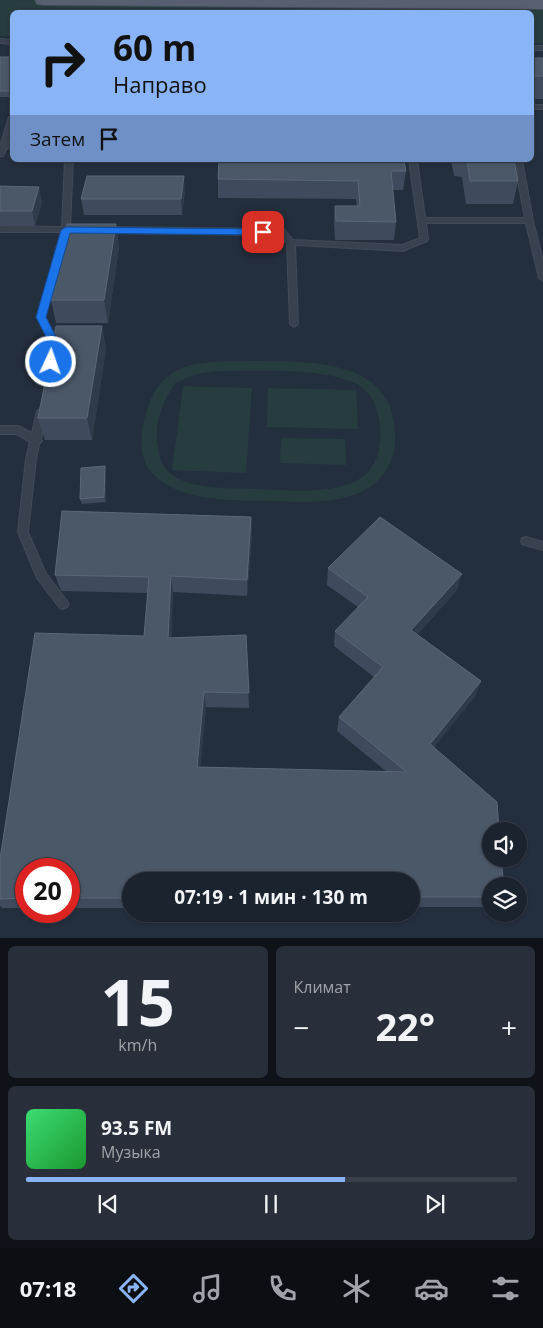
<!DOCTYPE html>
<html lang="ru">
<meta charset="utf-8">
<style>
:root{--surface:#1b232e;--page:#282f3a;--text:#f1f3f6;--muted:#a0a4aa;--line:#39404a;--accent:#8ab4f8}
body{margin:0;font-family:"Open Sans",sans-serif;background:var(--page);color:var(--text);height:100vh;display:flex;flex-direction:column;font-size:19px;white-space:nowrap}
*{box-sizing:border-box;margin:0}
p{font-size:16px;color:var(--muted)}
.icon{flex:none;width:28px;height:28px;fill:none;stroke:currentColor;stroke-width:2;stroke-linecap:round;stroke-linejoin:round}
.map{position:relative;height:938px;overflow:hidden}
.sheet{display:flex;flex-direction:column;gap:8px;padding:8px;background:#0f1319;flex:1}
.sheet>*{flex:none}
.hud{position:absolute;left:10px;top:10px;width:524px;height:152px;border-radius:8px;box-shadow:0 1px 4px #0004,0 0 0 1px var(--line);background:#8ab4f8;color:#111;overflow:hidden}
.controls{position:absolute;left:482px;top:822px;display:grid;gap:10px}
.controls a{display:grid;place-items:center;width:45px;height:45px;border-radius:50%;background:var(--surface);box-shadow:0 1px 4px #0004,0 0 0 1px var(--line);font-size:25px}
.speed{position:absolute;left:15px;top:858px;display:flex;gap:10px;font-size:25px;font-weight:700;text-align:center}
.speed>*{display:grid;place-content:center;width:65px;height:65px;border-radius:50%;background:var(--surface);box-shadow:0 1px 4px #0004,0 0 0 1px var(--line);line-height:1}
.speed .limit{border:8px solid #d22;background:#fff;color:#111}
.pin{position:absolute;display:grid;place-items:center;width:42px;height:42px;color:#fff;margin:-21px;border-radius:10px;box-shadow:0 2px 8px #0006}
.me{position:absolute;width:55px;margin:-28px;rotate:3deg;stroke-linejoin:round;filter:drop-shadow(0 0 4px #0008)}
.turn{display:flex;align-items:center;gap:18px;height:105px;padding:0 20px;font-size:22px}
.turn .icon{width:65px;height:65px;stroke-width:2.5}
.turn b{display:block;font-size:35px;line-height:42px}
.then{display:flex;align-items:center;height:48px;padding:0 20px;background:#0003;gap:10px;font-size:19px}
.big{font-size:38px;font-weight:700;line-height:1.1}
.sheet .widget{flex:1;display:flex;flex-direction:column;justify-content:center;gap:8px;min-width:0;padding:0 18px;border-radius:8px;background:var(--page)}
.sheet .dial{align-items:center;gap:0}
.dial b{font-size:65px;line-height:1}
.song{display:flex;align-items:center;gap:15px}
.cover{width:60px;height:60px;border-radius:8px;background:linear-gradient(135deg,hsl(140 70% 55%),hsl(130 70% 35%))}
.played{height:5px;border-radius:2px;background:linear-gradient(90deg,var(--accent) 65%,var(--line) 65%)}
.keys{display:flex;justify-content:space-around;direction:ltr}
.heat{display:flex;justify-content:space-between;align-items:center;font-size:28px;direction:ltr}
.sheet .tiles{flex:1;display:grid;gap:8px;grid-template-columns:1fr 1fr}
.widget:last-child{grid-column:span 2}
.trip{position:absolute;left:122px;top:872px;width:298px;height:50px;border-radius:25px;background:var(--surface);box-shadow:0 1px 4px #0004,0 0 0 1px var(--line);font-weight:700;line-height:50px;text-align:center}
.dock{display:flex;height:80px;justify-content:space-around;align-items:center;background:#0b0e12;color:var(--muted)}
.dock .icon{width:35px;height:35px}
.dock .on{color:var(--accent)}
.dock b{font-size:22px;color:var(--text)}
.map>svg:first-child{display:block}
.green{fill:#263c3f;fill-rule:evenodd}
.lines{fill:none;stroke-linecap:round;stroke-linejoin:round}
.service-casing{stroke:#414a57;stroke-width:2}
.primary-casing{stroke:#414a57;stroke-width:2}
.service{fill:#38414e;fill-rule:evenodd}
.primary{fill:#56606e;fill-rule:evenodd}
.wall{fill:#3f4b5c}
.shaded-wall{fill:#2f3b4b}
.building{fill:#4b5868;stroke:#5c6777}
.route{fill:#1a73e8;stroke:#114b97}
</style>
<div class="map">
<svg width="543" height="938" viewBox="0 0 543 938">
<rect width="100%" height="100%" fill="#242f3e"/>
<g class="green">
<polygon points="0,0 543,4 543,43 531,43 531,12 12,12 12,36 0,36"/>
<path d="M 251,361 C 295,362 371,357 390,407 C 395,421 397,440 393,455 C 377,510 307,502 262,501 C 228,500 180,501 154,475 C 135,457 141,425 149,404 C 167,357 209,362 251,361 ZM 216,371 C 252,371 336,366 364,389 C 371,395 374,402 377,411 C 383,431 382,461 365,475 C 340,496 289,490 258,489 C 234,488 181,491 165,468 C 160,462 159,454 158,447 C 153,423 163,402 175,383 L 197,374 Z"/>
<polygon points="183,386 252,388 246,473 172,470"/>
<polygon points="268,388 356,390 358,429 267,427"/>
<polygon points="281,438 345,439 346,465 280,463"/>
</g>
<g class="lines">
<g class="service-casing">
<g id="service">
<polygon points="0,39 12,40 12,44 0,43"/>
<rect x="531" y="46" width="12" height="4"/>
<rect x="531" y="105" width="12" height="4"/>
<polygon points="9,117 12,117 12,130 8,144 12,144 12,148 7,148 3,156 0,156 0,147"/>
<polygon points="65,160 73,160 70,227 76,230 75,232 69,233 45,317 58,343 57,355 52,358 47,355 50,343 37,317 61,232 0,232 0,226 62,227"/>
<polygon points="409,160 417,160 425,218 525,218 514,160 522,160 533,221 543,261 543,281 539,278 526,223 426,223 428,239 427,241 403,251 295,245 298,324 294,327 290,324 287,243 280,235 104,233 100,230 104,227 282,229 285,230 293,240 402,245 420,238"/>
<polygon points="42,407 47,411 41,439 42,441 39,444 36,459 28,532 45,572 69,604 67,607 63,609 59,607 37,578 18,532 26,459 30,442 16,434 0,434 0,426 18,426 32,433 37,411"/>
<polygon points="526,537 543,542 543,550 522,544 521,541 522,538"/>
</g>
</g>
<g class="primary-casing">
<polygon id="primary" points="35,0 543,0 543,9 43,5 37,4"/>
</g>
<use href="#service" class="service"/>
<use href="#primary" class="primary"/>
</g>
<g class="wall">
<rect x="0" y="57" width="12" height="40"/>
<rect x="531" y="58" width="12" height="41"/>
<polygon points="219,160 406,171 403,190 393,190 396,222 394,240 335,240 334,224 335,206 357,206 356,199 218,198 218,179"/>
<polygon points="451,160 514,160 518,181 513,204 466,204 462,177 454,176"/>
<polygon points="0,186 42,202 35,226 0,226"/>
<polygon points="185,191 182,215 84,215 81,199"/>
<polygon points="116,224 119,247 108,323 56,323 51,300"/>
<polygon points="102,326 106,349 92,440 45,440 38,418"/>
<polygon points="105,466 106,471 106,502 82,504 80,499"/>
<polygon points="251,517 252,534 247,596 173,592 171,638 246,635 249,708 206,707 200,767 387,772 337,731 339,717 374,677 334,646 335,631 358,607 327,585 328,568 457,590 417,635 481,681 475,696 434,747 491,886 491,907 411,907 411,881 131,881 131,908 69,908 69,869 26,869 26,908 2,908 0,906 0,859 144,636 148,593 61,591 55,575"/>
</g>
<g class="shaded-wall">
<polygon points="184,176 185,191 182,215 181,199"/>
<polygon points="39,187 42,202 35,226 32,211"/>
<polygon points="116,224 119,247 108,323 104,300"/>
<polygon points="102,326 106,349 92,440 87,418"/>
<polygon points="105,466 106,471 106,502 104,497"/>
<polygon points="251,517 252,534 247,596 247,580"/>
<polygon points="462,574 457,590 408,645 411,630"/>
<polygon points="171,576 173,592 171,653 168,638"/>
<polygon points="481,681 475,696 426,757 430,744"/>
<polygon points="204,692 206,707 199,780 197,767"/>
</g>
<g class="building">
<rect x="0" y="57" width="12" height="34"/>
<rect x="531" y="58" width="12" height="18"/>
<polygon points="219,160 404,160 406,171 391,171 396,222 336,221 335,206 360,206 358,181 218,179"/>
<polygon points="467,160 514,160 518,181 470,181"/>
<polygon points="87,176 184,176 181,199 81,199"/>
<polygon points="0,186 39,187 32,211 0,211"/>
<polygon points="67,224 116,224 104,300 51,300"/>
<polygon points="56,326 102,326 87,418 38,418"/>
<polygon points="105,466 104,497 80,499 81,468"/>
<polygon points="62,511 251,517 247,580 171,576 168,638 246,635 249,693 204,692 197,767 407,772 339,717 383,667 335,631 368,597 328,568 380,517 462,574 411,630 481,681 430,744 497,802 499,831 491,831 491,859 501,859 504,886 491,886 491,897 411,897 411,881 131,881 131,898 69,898 69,869 26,869 26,898 0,899 0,859 35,633 144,636 149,577 55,575"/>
</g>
<polygon class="route" points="66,227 263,229 267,232 263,235 70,233 46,317 59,343 56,362 51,366 46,362 49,343 36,317 61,230"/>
</svg>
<div class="controls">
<a><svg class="icon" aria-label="sound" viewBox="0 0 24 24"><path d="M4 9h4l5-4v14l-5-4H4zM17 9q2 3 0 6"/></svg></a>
<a><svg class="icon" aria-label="layers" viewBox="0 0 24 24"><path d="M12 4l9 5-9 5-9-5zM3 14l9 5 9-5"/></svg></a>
</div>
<div class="speed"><div class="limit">20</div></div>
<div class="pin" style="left:263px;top:232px;background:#d93025"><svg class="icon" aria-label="arrive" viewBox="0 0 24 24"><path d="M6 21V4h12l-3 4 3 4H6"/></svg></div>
<svg class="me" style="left:51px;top:362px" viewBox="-20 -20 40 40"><circle r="17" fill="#1a73e8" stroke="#fff" stroke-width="3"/><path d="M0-11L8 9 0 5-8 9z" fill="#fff"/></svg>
<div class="trip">07:19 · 1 мин · 130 m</div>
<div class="hud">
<div class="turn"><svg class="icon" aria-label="right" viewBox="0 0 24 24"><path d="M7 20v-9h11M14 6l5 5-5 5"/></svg><div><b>60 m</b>Направо</div></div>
<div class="then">Затем<svg class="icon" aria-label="arrive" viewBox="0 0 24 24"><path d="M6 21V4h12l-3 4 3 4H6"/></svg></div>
</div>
</div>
<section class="sheet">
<div class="tiles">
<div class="widget dial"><b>15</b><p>km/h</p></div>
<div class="widget"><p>Климат</p>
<div class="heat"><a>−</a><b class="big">22°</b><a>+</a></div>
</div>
<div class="widget">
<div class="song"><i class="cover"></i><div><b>93.5 FM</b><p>Музыка</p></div></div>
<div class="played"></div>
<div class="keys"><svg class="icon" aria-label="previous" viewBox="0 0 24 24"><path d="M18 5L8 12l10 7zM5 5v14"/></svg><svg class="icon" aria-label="pause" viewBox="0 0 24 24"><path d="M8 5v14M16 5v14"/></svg><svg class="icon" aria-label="next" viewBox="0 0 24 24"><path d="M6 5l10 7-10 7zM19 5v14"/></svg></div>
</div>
</div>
</section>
<nav class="dock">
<b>07:18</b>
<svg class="icon on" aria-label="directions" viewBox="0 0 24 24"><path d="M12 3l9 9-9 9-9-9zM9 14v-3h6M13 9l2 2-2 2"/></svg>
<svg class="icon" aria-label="music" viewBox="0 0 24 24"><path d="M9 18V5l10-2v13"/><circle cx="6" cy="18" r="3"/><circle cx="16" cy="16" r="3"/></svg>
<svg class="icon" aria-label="phone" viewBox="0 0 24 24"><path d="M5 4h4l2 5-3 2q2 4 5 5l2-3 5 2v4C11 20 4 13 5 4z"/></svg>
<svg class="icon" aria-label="climate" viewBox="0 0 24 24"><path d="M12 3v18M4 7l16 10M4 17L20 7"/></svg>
<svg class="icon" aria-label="car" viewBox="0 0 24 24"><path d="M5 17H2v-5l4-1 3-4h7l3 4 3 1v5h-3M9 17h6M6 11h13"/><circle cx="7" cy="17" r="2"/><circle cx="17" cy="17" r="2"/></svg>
<svg class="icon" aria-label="filters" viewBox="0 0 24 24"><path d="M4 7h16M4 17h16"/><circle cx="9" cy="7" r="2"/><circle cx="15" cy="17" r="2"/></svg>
</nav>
